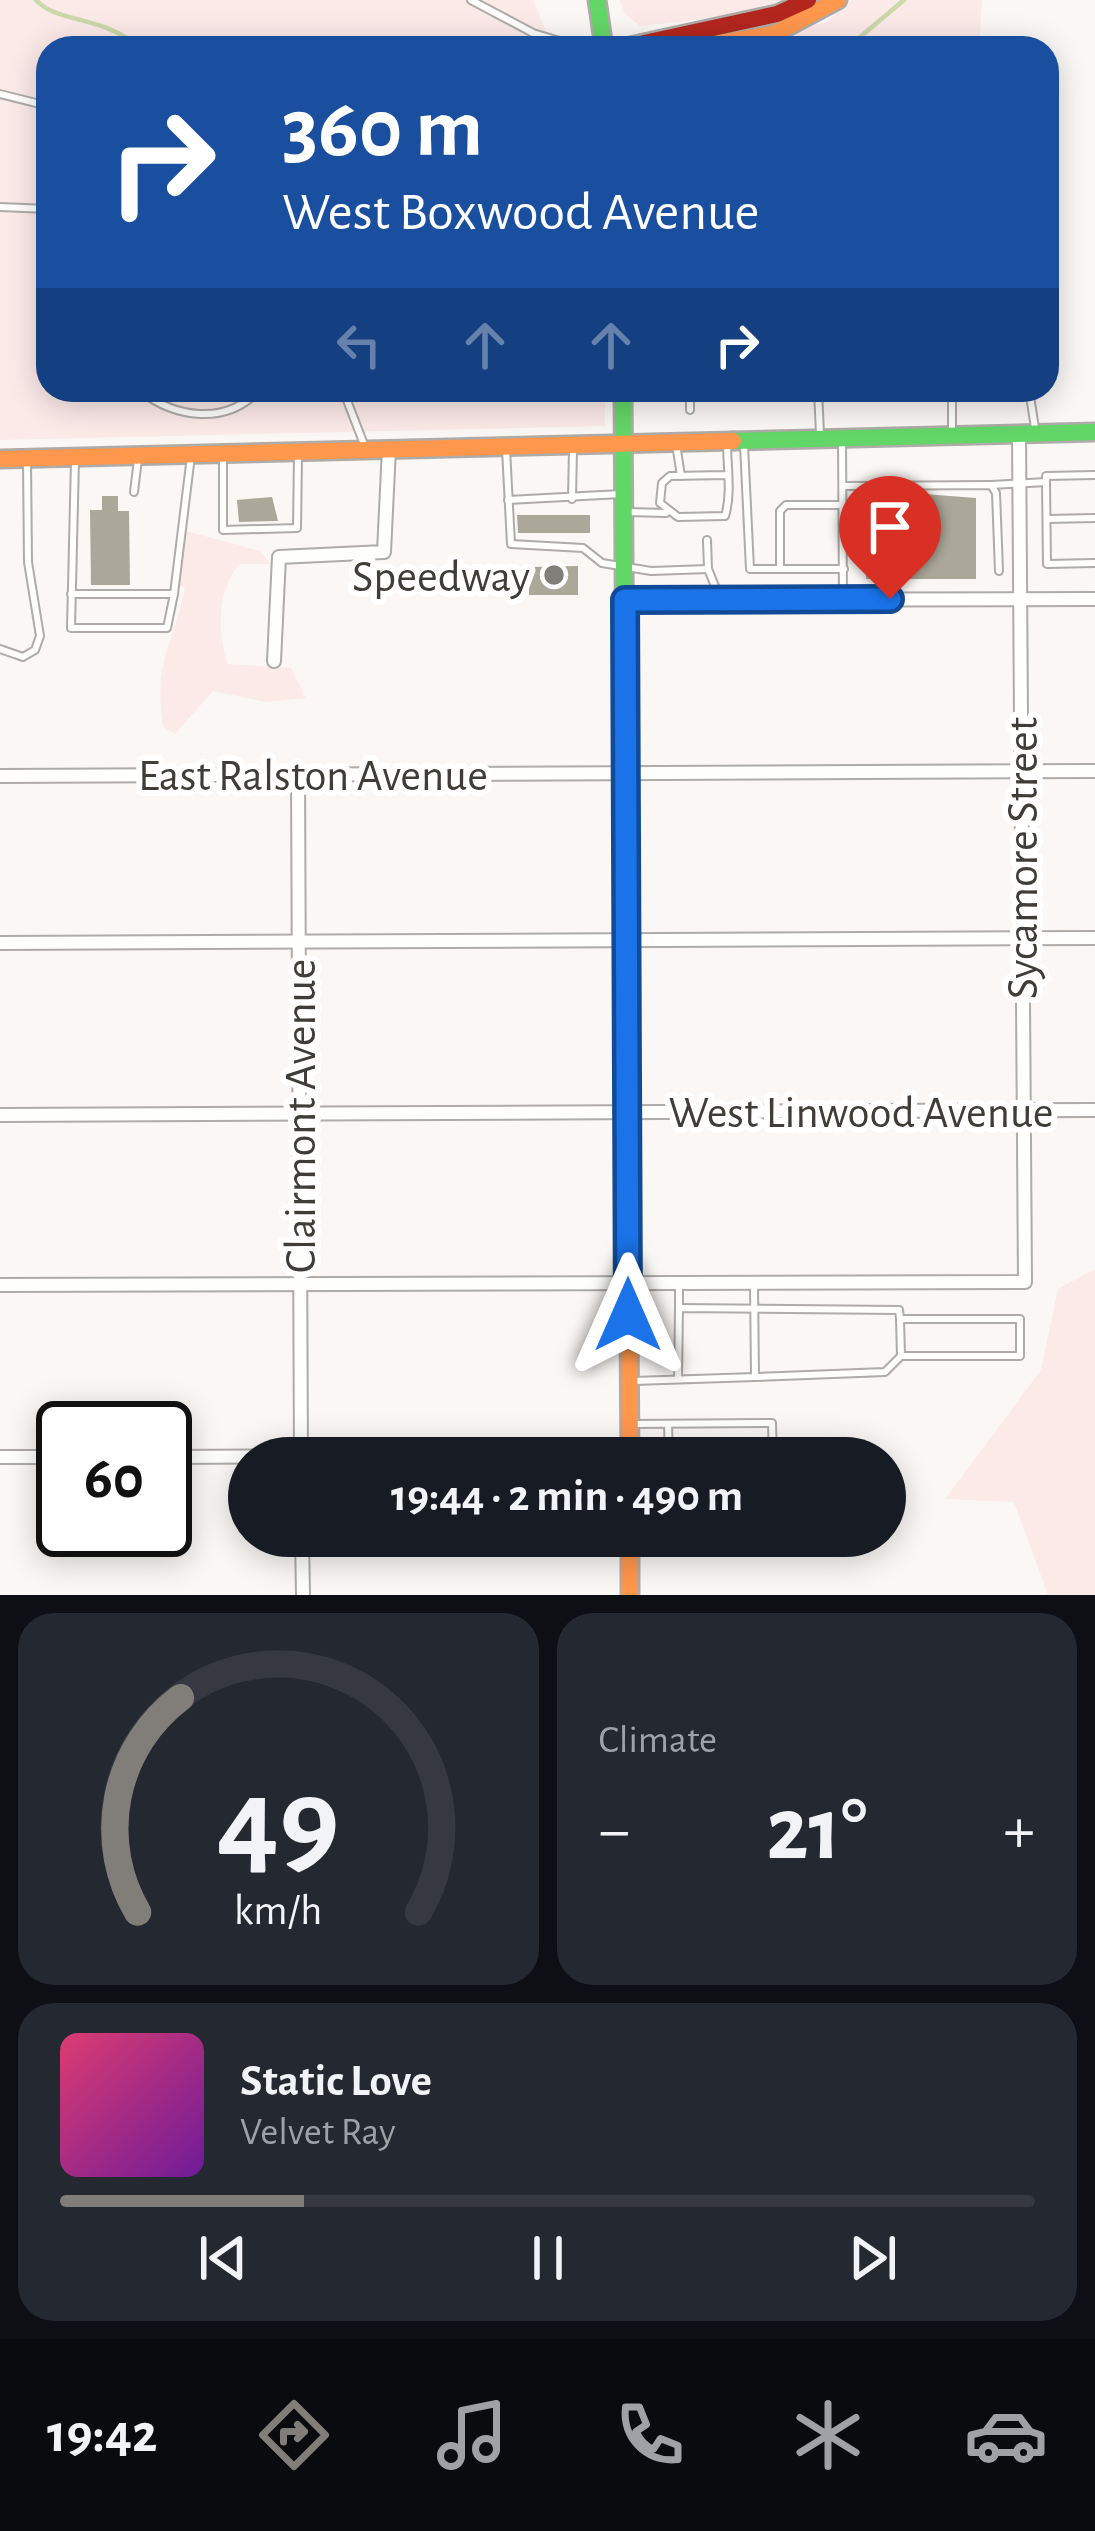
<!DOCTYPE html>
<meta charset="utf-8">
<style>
:root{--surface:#171b24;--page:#242831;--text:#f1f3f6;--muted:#9ea1a6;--line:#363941;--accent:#817d79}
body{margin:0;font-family:"Alegreya Sans",sans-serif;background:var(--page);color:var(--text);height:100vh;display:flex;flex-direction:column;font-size:45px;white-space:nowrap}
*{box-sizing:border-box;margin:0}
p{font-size:39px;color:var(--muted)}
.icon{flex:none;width:66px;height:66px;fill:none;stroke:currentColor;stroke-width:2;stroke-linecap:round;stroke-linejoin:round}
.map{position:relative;height:1595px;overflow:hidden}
.drawer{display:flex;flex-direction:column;gap:18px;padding:18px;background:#0d0f14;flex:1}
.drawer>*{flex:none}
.hud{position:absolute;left:36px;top:36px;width:1023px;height:366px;border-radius:36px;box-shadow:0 6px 30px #0003;background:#1a4fa0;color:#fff;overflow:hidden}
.speed{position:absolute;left:36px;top:1401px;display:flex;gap:24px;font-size:60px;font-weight:700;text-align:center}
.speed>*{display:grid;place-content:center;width:156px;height:156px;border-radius:50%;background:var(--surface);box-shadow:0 6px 30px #0003;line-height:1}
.speed .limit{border:6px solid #111;border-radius:18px;background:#fff;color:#111}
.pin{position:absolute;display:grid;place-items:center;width:102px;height:102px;color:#fff;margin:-123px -51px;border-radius:50% 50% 50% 0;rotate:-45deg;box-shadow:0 0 12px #0007}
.pin .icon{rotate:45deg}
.me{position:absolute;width:132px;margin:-66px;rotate:0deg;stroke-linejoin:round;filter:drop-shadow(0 0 9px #0008)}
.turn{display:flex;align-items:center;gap:42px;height:252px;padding:0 48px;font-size:54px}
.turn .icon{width:156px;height:156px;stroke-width:2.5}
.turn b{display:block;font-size:84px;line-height:102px}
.lanes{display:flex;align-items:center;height:114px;padding:0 48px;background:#0003;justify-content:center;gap:60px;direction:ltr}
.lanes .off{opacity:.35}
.big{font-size:90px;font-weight:700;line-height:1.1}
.drawer .card{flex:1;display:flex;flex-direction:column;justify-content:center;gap:18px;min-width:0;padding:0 42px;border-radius:36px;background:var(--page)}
.drawer .dial{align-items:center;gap:0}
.dial svg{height:312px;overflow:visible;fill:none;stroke:var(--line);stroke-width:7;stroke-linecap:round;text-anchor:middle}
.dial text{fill:var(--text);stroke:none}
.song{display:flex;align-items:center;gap:36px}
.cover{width:144px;height:144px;border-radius:18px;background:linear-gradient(135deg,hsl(340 70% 55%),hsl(280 70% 35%))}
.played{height:12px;border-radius:6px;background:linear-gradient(90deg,var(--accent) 25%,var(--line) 25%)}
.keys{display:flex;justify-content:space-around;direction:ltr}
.heat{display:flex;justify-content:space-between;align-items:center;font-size:66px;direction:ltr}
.drawer .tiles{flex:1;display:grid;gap:18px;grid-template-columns:1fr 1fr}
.card:last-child{grid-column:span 2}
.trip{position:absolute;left:228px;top:1437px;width:678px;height:120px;border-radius:60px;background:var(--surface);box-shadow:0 6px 30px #0003;font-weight:700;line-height:120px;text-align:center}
.tabs{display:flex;height:192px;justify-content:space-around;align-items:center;background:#090b0e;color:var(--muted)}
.tabs .icon{width:84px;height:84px}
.tabs .selected{color:var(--accent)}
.tabs b{font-size:54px;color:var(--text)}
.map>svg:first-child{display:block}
.green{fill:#fceae9}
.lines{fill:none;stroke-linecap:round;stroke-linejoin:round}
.stream{stroke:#cbd8aa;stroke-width:4.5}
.building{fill:#aba799}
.lane-casing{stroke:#aeaba8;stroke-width:10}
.street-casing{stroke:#aeaba8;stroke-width:16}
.fast-casing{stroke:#aeaba8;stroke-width:21}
.slow-casing{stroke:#aeaba8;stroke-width:21}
.jam-casing{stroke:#aeaba8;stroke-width:21}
.lane{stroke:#fefefd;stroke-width:6}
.street{stroke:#fefefd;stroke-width:12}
.fast{stroke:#63d668;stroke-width:16}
.slow{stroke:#ff974d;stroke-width:16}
.jam{stroke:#b3261e;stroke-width:16}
.route-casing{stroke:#114b97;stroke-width:30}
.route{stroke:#1a73e8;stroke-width:21}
.poi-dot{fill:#817d79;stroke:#fff;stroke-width:4.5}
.labels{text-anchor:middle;stroke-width:12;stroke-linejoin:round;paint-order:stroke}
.poi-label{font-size:45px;fill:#403c37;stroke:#fff;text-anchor:end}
.street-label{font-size:45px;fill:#403c37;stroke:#fff}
</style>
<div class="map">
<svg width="1095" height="1595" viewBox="0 0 1095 1595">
<rect width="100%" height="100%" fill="#faf7f4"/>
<g class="green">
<polygon points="0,0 533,0 553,48 48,48 48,390 605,390 605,426 0,440"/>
<polygon points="620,0 791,0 722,17 640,26 625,14"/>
<polygon points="852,0 982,0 979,48 721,48 826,22"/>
<path d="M 186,531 L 260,551 L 270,564 L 240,564 C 216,589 218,632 227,664 L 291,668 L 306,698 L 266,702 L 213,691 L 175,734 L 163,727 C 153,661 173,646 185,588 L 178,585 Z"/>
<polygon points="1095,1269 1095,1595 1048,1595 1014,1502 945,1499 1041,1370 1058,1289"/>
</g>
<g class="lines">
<g class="stream">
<path d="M 36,0 C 58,24 105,15 139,48"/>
<polyline points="847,48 904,0"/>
</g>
</g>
<g class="building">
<polygon points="911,493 976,498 976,579 866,579 865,499 911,499"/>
<polygon points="102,496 118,496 118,511 129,511 130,585 91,585 90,510 102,510"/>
<polygon points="272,497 278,521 239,522 237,500"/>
<polygon points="517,515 590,515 590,533 518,533"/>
<polygon points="578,566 578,595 529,595 529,567"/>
</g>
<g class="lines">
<g class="lane-casing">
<g id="lane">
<polyline points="471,0 533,33 583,48"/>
<polyline points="0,94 48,106"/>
<polyline points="0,207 48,209"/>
<path d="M 139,390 C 175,418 226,426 259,390"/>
<polyline points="343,390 365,447"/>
<polyline points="690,390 690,410"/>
<polyline points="818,390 820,434"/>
<polyline points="861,390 861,395 952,395"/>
<polyline points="952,390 952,432"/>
<polyline points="1029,390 1035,428"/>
<polyline points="842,441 843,599"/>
<path d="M 727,443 C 727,466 732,494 725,516 L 678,517 L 660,503 L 662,483 L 670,476 L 728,475"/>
<polyline points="676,444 681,476"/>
<polyline points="744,445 750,569 844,569"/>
<polyline points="506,449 511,544 583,548 602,563 651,571 708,569"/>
<polyline points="223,454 223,530 297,528 298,456"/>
<polyline points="1095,475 1046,476 1046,482 1047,564 1095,563"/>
<polyline points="991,485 1046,482"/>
<polyline points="845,486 991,485 996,493 999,571"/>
<polyline points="134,492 138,459"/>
<polyline points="572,499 573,448"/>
<polyline points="508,500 621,494"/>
<polyline points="627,512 666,513"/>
<polyline points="1047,519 1095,518"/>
<polyline points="707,540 708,569 719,596"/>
<polyline points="780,569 780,511 786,505 845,505"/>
<polyline points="71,594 174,594 167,628 71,628 75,460"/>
<polyline points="174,594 191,456"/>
<polyline points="0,649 23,657 35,650 40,636 28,562 27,461"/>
<polyline points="679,1283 679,1308"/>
<polyline points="900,1319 901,1356"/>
<polyline points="678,1379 679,1308 899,1310 900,1319 1020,1319 1020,1356 901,1356 885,1372 755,1377"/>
<polyline points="633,1381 755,1377 754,1285"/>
<polyline points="633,1424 772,1423 773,1458"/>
<polyline points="668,1424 669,1458"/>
</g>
</g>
<g class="street-casing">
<g id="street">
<polyline points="624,600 1095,599"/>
<polyline points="274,661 279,557 384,552 389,448"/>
<polyline points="298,775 301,1458"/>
<polyline points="0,776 1095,771"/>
<polyline points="0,943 1095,938"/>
<polyline points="0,1115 1095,1110"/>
<polyline points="0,1285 1025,1282 1019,434"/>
<polyline points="0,1457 63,1457"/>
<polyline points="165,1457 630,1455"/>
<polyline points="302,1536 303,1595"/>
</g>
</g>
<g class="fast-casing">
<g id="fast">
<polyline points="597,0 604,48"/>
<polyline points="623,390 627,1067"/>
<polyline points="733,441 1095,432"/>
</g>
</g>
<g class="slow-casing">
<g id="slow">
<polyline points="688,48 774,34 838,0"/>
<polyline points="0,459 733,441"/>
<polyline points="627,1067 630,1458"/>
<polyline points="630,1536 630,1595"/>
</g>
</g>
<g class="jam-casing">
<polyline id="jam" points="621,48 777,14 808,0"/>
</g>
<use href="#lane" class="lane"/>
<use href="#street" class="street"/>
<use href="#fast" class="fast"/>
<use href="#slow" class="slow"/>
<use href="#jam" class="jam"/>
</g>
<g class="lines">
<g class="route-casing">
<polyline id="route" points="628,1315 625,600 890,599"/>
</g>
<use href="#route" class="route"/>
</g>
<circle class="poi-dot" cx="554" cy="575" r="12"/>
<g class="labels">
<g class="poi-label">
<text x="530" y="591">Speedway</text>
</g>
<g class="street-label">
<text x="313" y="790">East Ralston Avenue</text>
<text transform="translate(1021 858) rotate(-90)" y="16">Sycamore Street</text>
<text x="861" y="1127">West Linwood Avenue</text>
<text transform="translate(299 1116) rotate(-90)" y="16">Clairmont Avenue</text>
</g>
</g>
</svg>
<div class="speed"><div class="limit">60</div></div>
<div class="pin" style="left:890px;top:599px;background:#d93025"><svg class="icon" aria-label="arrive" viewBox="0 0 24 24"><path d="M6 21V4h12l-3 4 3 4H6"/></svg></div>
<svg class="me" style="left:628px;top:1315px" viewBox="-20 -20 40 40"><path d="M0-17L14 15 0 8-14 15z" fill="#1a73e8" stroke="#fff" stroke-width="4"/></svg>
<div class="trip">19:44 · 2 min · 490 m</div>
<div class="hud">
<div class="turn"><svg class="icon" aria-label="right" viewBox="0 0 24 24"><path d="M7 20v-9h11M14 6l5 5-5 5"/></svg><div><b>360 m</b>West Boxwood Avenue</div></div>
<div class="lanes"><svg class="icon off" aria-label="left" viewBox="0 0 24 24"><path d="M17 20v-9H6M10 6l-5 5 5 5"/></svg><svg class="icon off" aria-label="ahead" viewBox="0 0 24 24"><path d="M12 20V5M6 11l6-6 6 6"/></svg><svg class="icon off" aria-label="ahead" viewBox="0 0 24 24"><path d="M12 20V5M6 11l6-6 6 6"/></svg><svg class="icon" aria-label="right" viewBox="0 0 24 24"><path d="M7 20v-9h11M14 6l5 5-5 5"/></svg></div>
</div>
</div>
<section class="drawer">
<div class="tiles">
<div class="card dial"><svg viewBox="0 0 100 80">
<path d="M14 69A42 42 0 1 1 86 69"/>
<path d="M14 69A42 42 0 0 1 25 14" stroke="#817d79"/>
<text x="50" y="56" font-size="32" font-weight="700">49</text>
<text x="50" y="72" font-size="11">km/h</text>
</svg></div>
<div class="card"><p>Climate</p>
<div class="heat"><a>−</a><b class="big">21°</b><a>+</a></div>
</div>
<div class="card">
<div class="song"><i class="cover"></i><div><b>Static Love</b><p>Velvet Ray</p></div></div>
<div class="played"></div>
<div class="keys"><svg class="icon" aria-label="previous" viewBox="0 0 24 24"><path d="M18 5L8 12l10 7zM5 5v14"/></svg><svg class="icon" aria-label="pause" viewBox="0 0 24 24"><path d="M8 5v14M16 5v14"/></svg><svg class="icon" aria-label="next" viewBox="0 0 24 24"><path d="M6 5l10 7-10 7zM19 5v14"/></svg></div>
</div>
</div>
</section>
<nav class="tabs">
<b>19:42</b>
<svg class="icon selected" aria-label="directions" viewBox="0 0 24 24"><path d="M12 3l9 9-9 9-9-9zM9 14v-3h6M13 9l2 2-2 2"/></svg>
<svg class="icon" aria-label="music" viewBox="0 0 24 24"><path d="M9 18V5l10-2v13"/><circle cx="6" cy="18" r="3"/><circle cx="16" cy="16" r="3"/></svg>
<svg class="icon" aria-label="phone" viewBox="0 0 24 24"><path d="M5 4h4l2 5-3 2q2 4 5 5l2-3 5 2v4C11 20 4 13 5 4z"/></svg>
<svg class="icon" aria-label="climate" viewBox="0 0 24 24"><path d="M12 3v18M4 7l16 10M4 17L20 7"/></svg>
<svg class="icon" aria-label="car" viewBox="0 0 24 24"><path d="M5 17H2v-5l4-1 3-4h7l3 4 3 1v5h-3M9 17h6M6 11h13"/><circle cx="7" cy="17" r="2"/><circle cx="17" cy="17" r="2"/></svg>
</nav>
